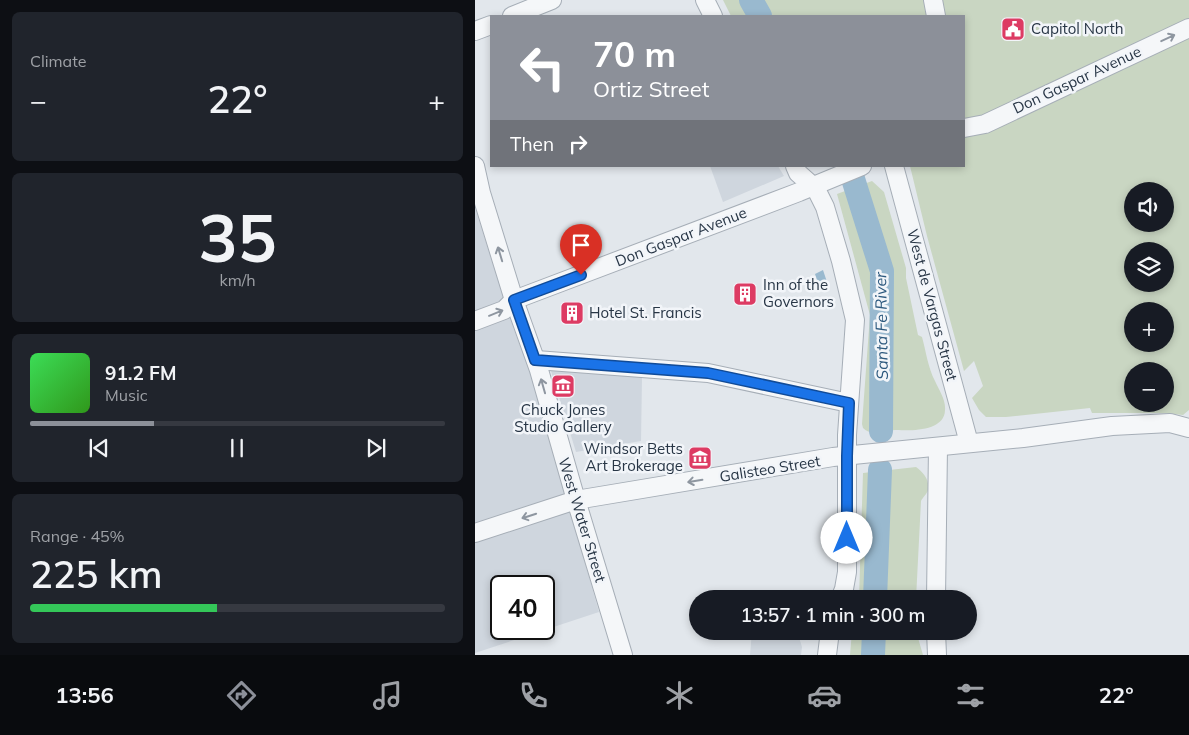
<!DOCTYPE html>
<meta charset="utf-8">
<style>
:root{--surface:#171b24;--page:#20242c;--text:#f1f3f6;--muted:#9ea1a6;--line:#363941;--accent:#8c9099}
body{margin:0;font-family:Mulish,sans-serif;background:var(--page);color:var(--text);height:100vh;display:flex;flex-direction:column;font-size:19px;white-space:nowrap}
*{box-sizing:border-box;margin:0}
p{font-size:16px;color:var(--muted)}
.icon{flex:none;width:28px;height:28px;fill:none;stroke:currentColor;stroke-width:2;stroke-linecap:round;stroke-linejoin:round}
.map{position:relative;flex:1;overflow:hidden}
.details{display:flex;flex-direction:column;gap:12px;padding:12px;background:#0d0f14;width:475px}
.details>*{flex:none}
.hud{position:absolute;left:15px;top:15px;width:475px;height:152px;border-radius:0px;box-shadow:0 2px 8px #0003;background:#8c9099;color:#fff;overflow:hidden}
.tools{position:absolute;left:649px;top:182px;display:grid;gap:10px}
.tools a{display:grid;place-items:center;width:50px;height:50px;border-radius:50%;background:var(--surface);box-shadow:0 2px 8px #0003;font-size:25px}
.speed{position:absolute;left:15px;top:575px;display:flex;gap:10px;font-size:25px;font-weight:700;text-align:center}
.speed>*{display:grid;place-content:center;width:65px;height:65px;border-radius:50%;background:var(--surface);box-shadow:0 2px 8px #0003;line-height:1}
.speed .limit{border:2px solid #111;border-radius:8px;background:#fff;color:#111}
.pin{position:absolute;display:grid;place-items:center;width:42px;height:42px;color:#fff;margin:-51px -21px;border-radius:50% 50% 50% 0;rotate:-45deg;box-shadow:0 0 5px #0007}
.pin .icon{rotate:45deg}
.me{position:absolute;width:55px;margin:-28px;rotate:0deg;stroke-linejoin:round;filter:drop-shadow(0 0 4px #0008)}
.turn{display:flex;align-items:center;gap:18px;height:105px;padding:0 20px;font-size:22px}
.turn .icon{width:65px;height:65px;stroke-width:2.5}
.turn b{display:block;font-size:35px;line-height:42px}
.then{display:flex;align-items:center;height:48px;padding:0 20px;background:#0003;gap:10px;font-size:19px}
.big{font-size:38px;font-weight:600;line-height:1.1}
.details .card{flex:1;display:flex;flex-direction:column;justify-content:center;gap:8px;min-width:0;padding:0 18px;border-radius:8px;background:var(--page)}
.details .dial{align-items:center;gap:0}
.dial b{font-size:65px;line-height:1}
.song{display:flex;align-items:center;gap:15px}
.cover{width:60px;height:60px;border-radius:8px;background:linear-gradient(135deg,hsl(130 70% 55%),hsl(110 70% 35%))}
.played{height:5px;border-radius:2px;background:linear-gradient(90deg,var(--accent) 30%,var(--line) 30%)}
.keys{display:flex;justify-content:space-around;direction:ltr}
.heat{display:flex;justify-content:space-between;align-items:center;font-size:28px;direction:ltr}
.charge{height:8px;border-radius:4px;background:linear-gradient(90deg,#34c759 45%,var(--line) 0)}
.trip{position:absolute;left:214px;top:590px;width:288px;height:50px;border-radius:25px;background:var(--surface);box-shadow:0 2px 8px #0003;font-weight:600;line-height:50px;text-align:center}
.tab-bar{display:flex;height:80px;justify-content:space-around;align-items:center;background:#090b0e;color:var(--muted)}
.tab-bar .icon{width:35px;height:35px}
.tab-bar .selected{color:var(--accent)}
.tab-bar b{font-size:22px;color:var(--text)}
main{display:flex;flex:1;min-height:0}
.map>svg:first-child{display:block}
.built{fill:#cfd6de;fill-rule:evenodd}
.green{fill:#c9d6c2;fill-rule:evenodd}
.water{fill:#99b9cf}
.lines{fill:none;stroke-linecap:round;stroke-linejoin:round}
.river{stroke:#99b9cf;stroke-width:24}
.minor-casing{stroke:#a6aeb7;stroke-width:20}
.minor{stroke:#f5f7f9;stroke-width:18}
.oneway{stroke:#8e96a0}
.route-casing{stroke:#114b97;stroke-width:12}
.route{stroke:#1a73e8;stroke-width:9}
.labels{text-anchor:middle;stroke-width:5;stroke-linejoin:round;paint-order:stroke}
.poi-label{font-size:15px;fill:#283646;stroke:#f2f5f9;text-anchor:start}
.street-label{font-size:15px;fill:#283646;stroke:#f2f5f9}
.water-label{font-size:16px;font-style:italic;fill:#2d597e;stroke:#f2f5f9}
</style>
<main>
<section class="details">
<div class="card"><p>Climate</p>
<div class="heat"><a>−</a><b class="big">22°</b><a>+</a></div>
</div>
<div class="card dial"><b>35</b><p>km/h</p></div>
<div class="card">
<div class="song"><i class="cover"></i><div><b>91.2 FM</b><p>Music</p></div></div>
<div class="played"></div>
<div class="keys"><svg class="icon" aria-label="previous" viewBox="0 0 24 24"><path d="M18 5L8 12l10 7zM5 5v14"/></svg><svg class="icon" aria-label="pause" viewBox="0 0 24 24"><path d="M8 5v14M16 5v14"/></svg><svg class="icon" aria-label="next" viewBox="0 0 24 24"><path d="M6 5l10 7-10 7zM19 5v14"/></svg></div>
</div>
<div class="card"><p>Range · 45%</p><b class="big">225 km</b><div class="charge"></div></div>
</section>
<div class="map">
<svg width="714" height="655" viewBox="0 0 714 655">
<rect width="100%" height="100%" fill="#e2e7ec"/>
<g class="built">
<polygon points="235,166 303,166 309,176 248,202"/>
<path d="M 0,208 L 38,327 L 60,385 L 124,612 L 0,653 ZM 26,586 L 69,586 L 69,629 L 26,629 Z"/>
<polygon points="76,371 167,377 166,441 101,452"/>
<polygon points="277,631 322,631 327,647 326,655 275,655"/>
</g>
<g class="green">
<path d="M 248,0 L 714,0 L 714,410 L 708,415 L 691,413 L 617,413 L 615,408 L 531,417 L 511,417 L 504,410 L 497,398 L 508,386 L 499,361 L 489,371 L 452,236 L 435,166 L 489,166 L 489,16 L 256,16 ZM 658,191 L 690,191 L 690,224 L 658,224 ZM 658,251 L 690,251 L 690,284 L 658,284 ZM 658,311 L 690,311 L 690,344 L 658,344 ZM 658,371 L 690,371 L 690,404 L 658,404 Z"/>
<path d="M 397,181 L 409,192 L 431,268 L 431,278 L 443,335 L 447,337 C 451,351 453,368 460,381 C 464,390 471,400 470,410 C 470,431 436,431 422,430 C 412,429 396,437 388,428 L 387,424 L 395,315 L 362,194 Z"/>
<path d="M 441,467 C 448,472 455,480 453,490 C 452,494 448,497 446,501 L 441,599 L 384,599 L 388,473 Z"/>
<polygon points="377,631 441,631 448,655 375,655"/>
</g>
<polygon class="water" points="348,270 354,288 346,291 340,274"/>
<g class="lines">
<g class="river">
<polyline points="276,0 285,16"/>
<polyline points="374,166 407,271 406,431"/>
<polyline points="400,599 405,470"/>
<polyline points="398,655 399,631"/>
</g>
<g class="minor-casing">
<g id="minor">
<polyline points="230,0 238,16"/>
<polyline points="458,0 461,16"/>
<polyline points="37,16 77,0"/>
<polyline points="0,31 16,25"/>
<polyline points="489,128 510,124 714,28"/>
<polyline points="0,166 6,193 39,300 64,370 101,500 148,655"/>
<polyline points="320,166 323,173 341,189 350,207 366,261 380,320 372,435 372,572 369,589 365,599"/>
<polyline points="419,166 494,443"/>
<polyline points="0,321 29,310 39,300 324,192 387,166"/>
<polyline points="61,360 233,373 374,403"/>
<polyline points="0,533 101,500 358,457 548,438 637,426 695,423 714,428"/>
<polyline points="461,599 463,447"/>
<polyline points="461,631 462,655"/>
<polyline points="352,655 355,631"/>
</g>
</g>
<use href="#minor" class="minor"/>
</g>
<defs><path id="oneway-shaft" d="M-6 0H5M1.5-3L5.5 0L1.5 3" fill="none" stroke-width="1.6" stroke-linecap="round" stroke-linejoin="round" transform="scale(1.25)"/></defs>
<g class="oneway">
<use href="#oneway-shaft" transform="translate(693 38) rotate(-25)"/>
<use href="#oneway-shaft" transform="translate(25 254) rotate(-107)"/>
<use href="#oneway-shaft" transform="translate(21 313) rotate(-22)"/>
<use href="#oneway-shaft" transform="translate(68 386) rotate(-106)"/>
<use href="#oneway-shaft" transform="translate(220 481) rotate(171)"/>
<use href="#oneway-shaft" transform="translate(54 516) rotate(162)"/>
</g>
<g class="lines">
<g class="route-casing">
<polyline id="route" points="106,275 39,300 60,360 233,373 374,403 372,456 372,538"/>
</g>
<use href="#route" class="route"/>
</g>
<defs>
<g id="civic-square" transform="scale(1.25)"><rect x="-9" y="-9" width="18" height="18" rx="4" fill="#dd3b63" stroke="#f2f5f9"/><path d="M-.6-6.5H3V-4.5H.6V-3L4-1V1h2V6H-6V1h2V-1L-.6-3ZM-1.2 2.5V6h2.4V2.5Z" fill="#fff"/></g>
<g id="building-square" transform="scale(1.25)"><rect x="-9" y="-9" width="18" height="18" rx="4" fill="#dd3b63" stroke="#f2f5f9"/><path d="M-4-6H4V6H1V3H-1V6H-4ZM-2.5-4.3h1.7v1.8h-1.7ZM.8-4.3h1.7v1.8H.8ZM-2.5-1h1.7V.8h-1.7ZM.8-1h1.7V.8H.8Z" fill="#fff"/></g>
<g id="museum-square" transform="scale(1.25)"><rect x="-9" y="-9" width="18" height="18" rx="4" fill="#dd3b63" stroke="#f2f5f9"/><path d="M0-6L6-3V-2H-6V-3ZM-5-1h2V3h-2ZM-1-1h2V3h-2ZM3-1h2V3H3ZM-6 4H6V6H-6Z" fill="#fff"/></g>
</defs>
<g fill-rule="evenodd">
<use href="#civic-square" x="538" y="29"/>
<use href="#building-square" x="270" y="294"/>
<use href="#building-square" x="97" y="313"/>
<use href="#museum-square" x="88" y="386"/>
<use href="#museum-square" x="225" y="458"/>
</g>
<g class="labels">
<g class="poi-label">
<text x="556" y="34">Capitol North</text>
<text x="288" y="290">Inn of the<tspan x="288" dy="17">Governors</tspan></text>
<text x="114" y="318">Hotel St. Francis</text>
<text x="88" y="415" text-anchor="middle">Chuck Jones<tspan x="88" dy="17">Studio Gallery</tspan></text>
<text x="208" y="454" text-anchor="end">Windsor Betts<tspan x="208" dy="17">Art Brokerage</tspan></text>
</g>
<g class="street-label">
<text transform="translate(602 80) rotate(-25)" y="5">Don Gaspar Avenue</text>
<text transform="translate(206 237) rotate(-21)" y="5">Don Gaspar Avenue</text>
<text transform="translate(457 305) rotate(75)" y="5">West de Vargas Street</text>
<text transform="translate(295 469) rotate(-9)" y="5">Galisteo Street</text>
<text transform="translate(107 520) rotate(73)" y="5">West Water Street</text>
</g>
<g class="water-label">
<text transform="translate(406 326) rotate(-91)" y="6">Santa Fe River</text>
</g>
</g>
</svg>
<div class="tools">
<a><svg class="icon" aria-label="sound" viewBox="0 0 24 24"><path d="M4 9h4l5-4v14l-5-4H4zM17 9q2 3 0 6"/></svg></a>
<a><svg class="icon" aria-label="layers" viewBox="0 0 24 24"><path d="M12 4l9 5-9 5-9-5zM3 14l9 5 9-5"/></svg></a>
<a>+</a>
<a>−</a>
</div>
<div class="speed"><div class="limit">40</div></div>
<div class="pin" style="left:106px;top:275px;background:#d93025"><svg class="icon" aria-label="arrive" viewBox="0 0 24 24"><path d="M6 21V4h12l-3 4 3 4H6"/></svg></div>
<svg class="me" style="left:372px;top:538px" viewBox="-20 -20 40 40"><circle r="19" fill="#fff"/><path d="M0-13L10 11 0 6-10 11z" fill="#1a73e8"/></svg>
<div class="trip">13:57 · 1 min · 300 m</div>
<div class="hud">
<div class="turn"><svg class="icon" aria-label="left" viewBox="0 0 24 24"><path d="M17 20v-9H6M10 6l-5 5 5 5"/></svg><div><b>70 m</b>Ortiz Street</div></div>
<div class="then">Then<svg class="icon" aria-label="right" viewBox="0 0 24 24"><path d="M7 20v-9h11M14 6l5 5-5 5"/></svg></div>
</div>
</div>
</main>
<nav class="tab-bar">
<b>13:56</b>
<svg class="icon selected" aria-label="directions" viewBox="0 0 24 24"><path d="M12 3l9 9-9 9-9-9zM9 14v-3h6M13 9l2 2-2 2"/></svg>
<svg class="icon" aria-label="music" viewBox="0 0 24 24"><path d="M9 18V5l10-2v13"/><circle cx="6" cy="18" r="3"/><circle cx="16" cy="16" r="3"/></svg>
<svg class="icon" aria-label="phone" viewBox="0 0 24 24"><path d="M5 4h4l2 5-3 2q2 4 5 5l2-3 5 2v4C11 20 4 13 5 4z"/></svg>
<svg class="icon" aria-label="climate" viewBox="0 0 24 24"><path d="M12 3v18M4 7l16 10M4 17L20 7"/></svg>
<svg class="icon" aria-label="car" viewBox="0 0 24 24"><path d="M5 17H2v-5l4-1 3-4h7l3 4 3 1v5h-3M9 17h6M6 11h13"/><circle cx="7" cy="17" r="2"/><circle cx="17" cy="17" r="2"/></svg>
<svg class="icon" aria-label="filters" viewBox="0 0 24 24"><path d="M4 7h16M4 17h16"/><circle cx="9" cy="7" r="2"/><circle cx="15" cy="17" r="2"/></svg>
<b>22°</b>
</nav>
